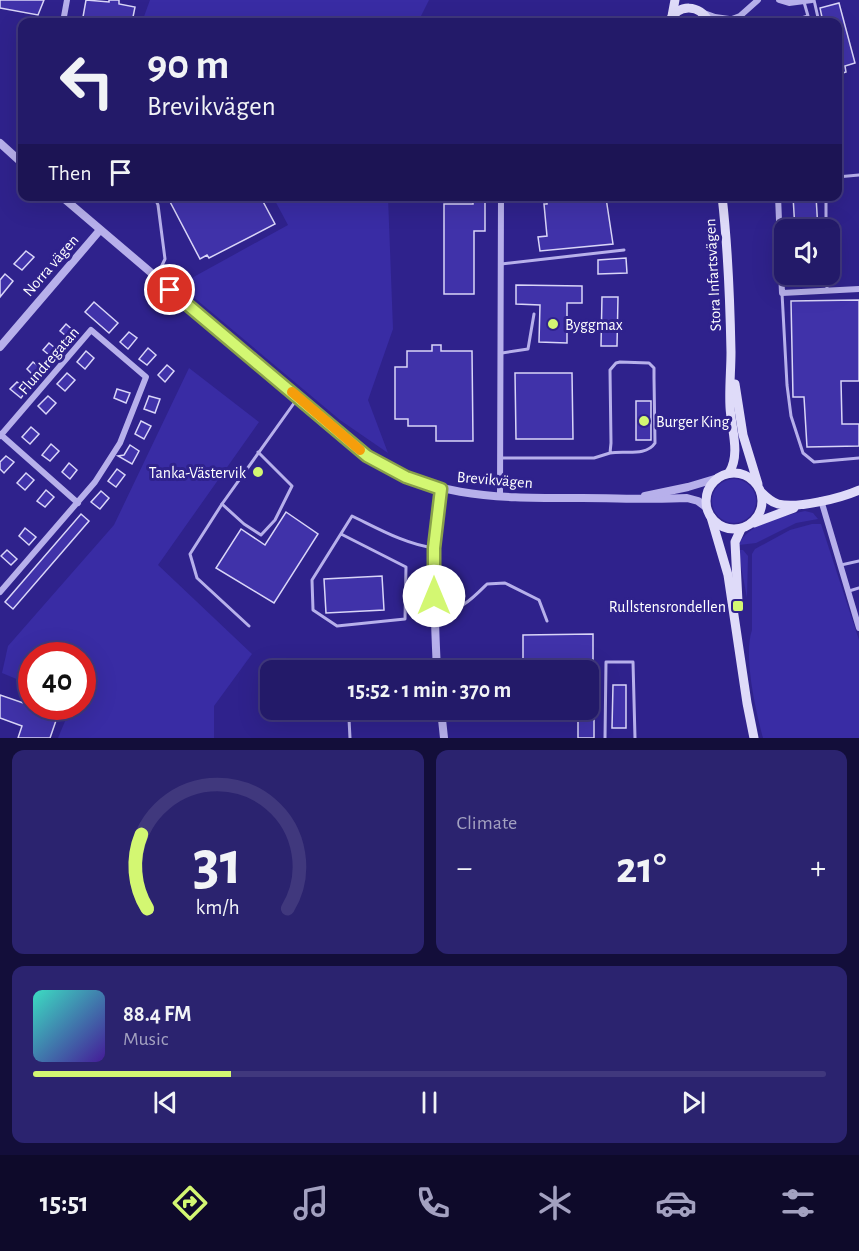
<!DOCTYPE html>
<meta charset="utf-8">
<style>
:root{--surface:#231a69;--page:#2b236f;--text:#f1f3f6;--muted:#a3a1c0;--line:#40387d;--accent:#d3f772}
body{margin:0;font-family:"Alegreya Sans",sans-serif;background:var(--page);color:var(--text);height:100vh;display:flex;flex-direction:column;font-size:22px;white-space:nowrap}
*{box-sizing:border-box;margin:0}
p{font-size:20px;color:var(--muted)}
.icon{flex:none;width:33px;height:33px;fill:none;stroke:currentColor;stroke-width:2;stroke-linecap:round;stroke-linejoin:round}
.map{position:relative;height:738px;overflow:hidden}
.sheet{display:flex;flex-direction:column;gap:12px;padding:12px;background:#130e3a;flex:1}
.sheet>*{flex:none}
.guide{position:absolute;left:18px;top:18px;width:824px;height:183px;border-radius:12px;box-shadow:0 6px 24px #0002,0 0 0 2px var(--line);background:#231a69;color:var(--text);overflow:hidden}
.controls{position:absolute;left:774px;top:219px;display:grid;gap:12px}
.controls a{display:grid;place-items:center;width:66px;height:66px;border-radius:12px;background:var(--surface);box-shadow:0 6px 24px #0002,0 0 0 2px var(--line);font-size:30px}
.speed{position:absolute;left:18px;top:642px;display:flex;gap:12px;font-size:30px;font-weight:700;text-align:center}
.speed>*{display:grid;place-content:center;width:78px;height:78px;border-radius:50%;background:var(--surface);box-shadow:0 6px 24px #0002,0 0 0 2px var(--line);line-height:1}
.speed .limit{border:9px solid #d22;background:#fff;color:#111}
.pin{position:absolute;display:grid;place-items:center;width:51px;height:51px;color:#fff;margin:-26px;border:3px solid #fff;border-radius:50%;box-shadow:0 2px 6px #0007}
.me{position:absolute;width:66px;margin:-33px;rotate:0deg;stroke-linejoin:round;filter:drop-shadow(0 0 4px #0008)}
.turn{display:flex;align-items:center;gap:21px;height:126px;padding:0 30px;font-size:27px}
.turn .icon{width:78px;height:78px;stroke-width:2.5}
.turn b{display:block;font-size:42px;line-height:51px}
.then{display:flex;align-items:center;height:57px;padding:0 30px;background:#0003;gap:12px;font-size:22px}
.big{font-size:45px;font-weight:600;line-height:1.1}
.sheet .tile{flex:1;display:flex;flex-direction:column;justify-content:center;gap:9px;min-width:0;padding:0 21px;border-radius:12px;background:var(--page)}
.sheet .dial{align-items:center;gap:0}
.dial svg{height:156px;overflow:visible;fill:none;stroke:var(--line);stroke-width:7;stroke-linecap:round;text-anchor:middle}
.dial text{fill:var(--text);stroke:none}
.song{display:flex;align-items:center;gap:18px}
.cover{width:72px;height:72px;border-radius:9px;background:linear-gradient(135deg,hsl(170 70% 55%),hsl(260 70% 35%))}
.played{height:6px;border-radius:3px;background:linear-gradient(90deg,var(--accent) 25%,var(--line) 25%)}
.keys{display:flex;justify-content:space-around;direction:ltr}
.heat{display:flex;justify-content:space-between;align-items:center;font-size:33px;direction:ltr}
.sheet .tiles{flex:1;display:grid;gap:12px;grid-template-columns:1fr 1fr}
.tile:last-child{grid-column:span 2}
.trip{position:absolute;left:260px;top:660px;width:339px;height:60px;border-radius:12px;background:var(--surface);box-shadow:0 6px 24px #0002,0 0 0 2px var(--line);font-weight:600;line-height:60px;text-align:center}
.menu{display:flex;height:96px;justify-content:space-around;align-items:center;background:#0e0a2a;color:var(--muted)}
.menu .icon{width:42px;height:42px}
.menu .selected{color:var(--accent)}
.menu b{font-size:27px;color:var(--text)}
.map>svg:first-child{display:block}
.green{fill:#392ca4}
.building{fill:#4032a9;stroke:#d9d5f8;stroke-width:1.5}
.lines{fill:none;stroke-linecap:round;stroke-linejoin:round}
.service{stroke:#b7b0eb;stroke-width:3}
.minor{stroke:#b7b0eb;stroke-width:6}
.tertiary{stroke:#b7b0eb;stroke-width:8}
.secondary{stroke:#dfdbf9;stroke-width:9}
.route-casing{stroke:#89a14a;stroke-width:15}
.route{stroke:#d3f772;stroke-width:10}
.slow{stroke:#f59e0b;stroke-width:10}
.poi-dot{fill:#d3f772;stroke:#2f228c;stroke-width:2}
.labels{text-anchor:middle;stroke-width:6;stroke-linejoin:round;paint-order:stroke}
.street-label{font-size:16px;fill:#fff;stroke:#2f228c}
.poi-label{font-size:16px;fill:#fff;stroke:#2f228c;text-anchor:start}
</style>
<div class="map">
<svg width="859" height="738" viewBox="0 0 859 738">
<rect width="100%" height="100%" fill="#2f228c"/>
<g class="green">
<polygon points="150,0 429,0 418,22 142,22"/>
<polygon points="273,197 388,197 393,329 368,400 388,453 340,420 179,285 288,225"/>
<polygon points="189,368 259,422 158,565 252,654 214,706 214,738 58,738 71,707 82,706 82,656 32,656 31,685 2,673 8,646 114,525"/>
<circle cx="734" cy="501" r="22"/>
<path d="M 805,511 L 813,513 L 818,519 L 796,523 L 756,543 L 739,545 C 746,524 785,516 805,511 Z"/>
<path d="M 812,524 L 821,524 L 859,640 L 859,738 L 763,738 C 756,711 743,656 752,630 L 752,554 L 755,549 L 790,530 Z"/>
<polygon points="738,550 743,550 748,556 747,598"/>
</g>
<g class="building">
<polygon points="0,0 44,0 38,15 0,8"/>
<polygon points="86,0 109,2 109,0 119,0 119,4 135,7 132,22 109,22 83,17"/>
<polygon points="839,3 855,63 845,66 846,72 837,75 837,22 823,22 820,8"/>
<polygon points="167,196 260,196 275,224 209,258 207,255 200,259"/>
<polygon points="547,196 606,198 613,244 540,251 538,237 547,236 544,204 547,204"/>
<polygon points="793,196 816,196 818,230 795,230"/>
<polygon points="473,197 485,197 485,231 474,231 474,294 444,294 444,204 473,204"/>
<polygon points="26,251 34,257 22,270 14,264"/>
<polygon points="626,258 627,273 598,274 598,260"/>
<polygon points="5,274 13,281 0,297 0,280"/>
<polygon points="516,285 582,286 582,303 567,303 567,343 539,342 540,305 516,304"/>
<polygon points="602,297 618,297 617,346 601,346"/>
<polygon points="859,300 859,381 841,381 842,424 859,424 859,446 807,447 804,397 793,397 791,301"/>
<polygon points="94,302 118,323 109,333 85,312"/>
<polygon points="66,324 76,333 71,340 60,331"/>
<polygon points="129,332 137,338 128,349 120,342"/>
<polygon points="49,343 60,352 54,359 43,350"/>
<polygon points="432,345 441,345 441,351 472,351 473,441 436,441 436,426 408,426 408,419 395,419 395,367 407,367 407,351 432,351"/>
<polygon points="148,348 156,355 147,365 139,359"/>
<polygon points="86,351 94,358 85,369 77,362"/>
<polygon points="33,362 44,371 37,379 27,369"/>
<polygon points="167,365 174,371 165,382 158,375"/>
<polygon points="67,373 75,380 65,391 57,384"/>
<polygon points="515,373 572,373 573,439 516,439"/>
<polygon points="17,382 27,390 21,398 10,389"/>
<polygon points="117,389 130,393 126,403 114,398"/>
<polygon points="48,396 56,403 46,414 38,406"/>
<polygon points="149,396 160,399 155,413 144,409"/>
<rect x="636" y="401" width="15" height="39"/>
<polygon points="141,421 151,426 144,439 135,434"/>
<polygon points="31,427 39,434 30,444 22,437"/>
<polygon points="51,444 59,451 50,461 42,455"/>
<polygon points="130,445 139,451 132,464 118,456 124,455"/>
<polygon points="6,456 14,462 4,473 0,469 0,462"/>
<polygon points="69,463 77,470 70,479 62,472"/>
<polygon points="117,469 125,475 116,487 108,481"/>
<polygon points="26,473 34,480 25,490 17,483"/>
<polygon points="46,490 54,497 45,507 37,501"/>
<polygon points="101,491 109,498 100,509 91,502"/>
<polygon points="286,512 318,534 274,603 216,568 241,529 265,545"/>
<polygon points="81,514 89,521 13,609 5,602"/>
<polygon points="25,528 36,537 29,545 19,536"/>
<polygon points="7,550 17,559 11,565 1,556"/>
<polygon points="382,576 384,610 326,613 324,579"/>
<polygon points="593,634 593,670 523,670 523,635"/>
<polygon points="613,685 626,685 626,728 612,728"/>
<polygon points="0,695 32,706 61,706 50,738 18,738 22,726 0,718"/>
<rect x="578" y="710" width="16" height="28"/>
</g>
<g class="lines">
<g class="service">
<polyline points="814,0 819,22"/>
<polyline points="788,22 808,16 804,2"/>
<polyline points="837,177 859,175"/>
<polyline points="154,196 158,205 165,259 157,276"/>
<polyline points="826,196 826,230"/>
<polyline points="501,264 624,250"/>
<polyline points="827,274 827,290"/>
<polyline points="782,293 787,385 791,416 803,453 814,462 859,458"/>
<polyline points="502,353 528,349 534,314"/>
<path d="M 500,458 L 594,458 L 610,453 L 611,443 L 610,370 L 616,363 L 620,362 L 649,363 L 654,368 L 654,378 L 655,443 C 646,457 624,450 610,453"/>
<polyline points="222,504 244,524 261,535 275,520 292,486 258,452"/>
<path d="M 341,534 L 406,567 L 405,619 L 337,626 L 313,610 L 312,580 L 352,516 C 379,529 405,544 434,548"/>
<polyline points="841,565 859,561"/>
<polyline points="849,591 859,588"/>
<path d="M 436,611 C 459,613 472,599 487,584 L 505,583 L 539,600 L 547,621"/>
<polyline points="249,626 197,578 190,554 222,504 297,399"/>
<polyline points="350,738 349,719 439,712"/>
<polyline points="605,738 606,662 633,662 635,738"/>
</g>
<g class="minor">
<polyline points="779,0 789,3 812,0"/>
<polyline points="704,13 715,17 729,19"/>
<polyline points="63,22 67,0"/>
<polyline points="724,22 740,16 758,0"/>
<polyline points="778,196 782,293 859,289"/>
<polyline points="0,434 78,503"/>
<polyline points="0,436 91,330 146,377 120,443 95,482 0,592"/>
<polyline points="500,496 501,196"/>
<polyline points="821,500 859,628"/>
</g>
<g class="tertiary">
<polyline points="0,143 22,163"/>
<path d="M 61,196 L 356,447 C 426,500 499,498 582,498 C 617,498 653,500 687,498 L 698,501 L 706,507"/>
<polyline points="0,347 100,230"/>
<polyline points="645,496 688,487 718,478"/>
<path d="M 437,670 C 434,609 432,550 441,489"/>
<polyline points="441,710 444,738"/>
</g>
<g class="secondary">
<polyline points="672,16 675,0"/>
<path d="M 669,22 C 678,3 700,4 709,22"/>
<path d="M 722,196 C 728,248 730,300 731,352 C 731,370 729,388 730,407 C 731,428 741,454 729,473"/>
<polyline points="735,384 743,435 758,484"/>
<circle cx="734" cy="501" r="28"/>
<path d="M 762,493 C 767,498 771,502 778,504 C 797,509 841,498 859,490"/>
<polyline points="711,517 728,575 747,703 754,738"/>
<polyline points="754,523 794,508"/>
<polyline points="738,602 735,542 741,529"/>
</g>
</g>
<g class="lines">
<g class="route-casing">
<polyline id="route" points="170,290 367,456 406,477 441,489 434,548 434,596"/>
</g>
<use href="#route" class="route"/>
<polyline class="slow" points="292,392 360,450"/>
</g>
<g class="poi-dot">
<circle cx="553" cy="324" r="6"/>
<circle cx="644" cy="421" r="6"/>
<circle cx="258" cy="472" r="6"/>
<rect x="732" y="600" width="12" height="12" rx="3"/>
</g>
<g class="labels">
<g class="street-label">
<text transform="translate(50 265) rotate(-49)" y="6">Norra vägen</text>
<text transform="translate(712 275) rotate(-93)" y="6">Stora Infartsvägen</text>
<text transform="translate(48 360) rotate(-49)" y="6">Flundregatan</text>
<text transform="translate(495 479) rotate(5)" y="6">Brevikvägen</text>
</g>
<g class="poi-label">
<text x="565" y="330">Byggmax</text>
<text x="656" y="427">Burger King</text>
<text x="246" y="478" text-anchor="end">Tanka-Västervik</text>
<text x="726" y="612" text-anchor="end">Rullstensrondellen</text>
</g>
</g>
</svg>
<div class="controls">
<a><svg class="icon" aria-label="sound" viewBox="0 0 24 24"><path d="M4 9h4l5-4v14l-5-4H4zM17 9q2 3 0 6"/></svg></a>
</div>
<div class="speed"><div class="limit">40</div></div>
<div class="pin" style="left:170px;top:290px;background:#d93025"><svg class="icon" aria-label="arrive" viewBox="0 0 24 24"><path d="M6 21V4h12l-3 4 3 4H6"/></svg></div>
<svg class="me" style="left:434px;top:596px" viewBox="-20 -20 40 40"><circle r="19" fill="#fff"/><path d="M0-13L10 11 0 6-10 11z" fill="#d3f772"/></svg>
<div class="trip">15:52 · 1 min · 370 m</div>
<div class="guide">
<div class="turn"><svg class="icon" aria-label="left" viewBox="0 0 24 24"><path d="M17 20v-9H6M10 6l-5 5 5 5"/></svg><div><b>90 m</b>Brevikvägen</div></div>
<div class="then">Then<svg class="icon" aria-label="arrive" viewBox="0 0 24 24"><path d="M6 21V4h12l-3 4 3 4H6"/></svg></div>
</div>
</div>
<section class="sheet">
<div class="tiles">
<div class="tile dial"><svg viewBox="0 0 100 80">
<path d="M14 69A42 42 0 1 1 86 69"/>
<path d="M14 69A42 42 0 0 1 11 31" stroke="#d3f772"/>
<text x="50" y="56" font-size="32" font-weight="700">31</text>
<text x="50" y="72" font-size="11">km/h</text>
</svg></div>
<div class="tile"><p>Climate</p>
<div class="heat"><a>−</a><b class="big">21°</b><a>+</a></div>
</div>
<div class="tile">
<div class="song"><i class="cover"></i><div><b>88.4 FM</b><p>Music</p></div></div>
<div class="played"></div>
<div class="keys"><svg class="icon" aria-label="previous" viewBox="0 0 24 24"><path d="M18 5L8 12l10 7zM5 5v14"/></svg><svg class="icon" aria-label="pause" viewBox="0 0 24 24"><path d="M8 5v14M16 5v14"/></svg><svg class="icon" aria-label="next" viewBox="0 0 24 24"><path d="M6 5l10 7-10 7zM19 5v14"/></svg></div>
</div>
</div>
</section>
<nav class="menu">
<b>15:51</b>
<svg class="icon selected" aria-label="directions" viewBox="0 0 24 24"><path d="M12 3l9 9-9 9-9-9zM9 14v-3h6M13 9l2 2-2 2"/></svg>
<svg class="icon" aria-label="music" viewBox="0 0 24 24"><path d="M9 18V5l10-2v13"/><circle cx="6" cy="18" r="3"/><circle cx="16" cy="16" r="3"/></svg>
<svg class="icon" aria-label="phone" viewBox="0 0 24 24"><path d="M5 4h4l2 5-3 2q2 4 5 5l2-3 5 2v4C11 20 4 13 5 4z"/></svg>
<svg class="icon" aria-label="climate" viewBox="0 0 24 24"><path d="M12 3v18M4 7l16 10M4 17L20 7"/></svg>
<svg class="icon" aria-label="car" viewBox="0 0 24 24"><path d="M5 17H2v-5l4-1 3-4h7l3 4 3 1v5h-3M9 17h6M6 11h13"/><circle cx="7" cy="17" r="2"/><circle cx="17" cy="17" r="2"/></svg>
<svg class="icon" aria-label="filters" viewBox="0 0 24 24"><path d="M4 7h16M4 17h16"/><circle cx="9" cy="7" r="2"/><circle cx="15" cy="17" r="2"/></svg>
</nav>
